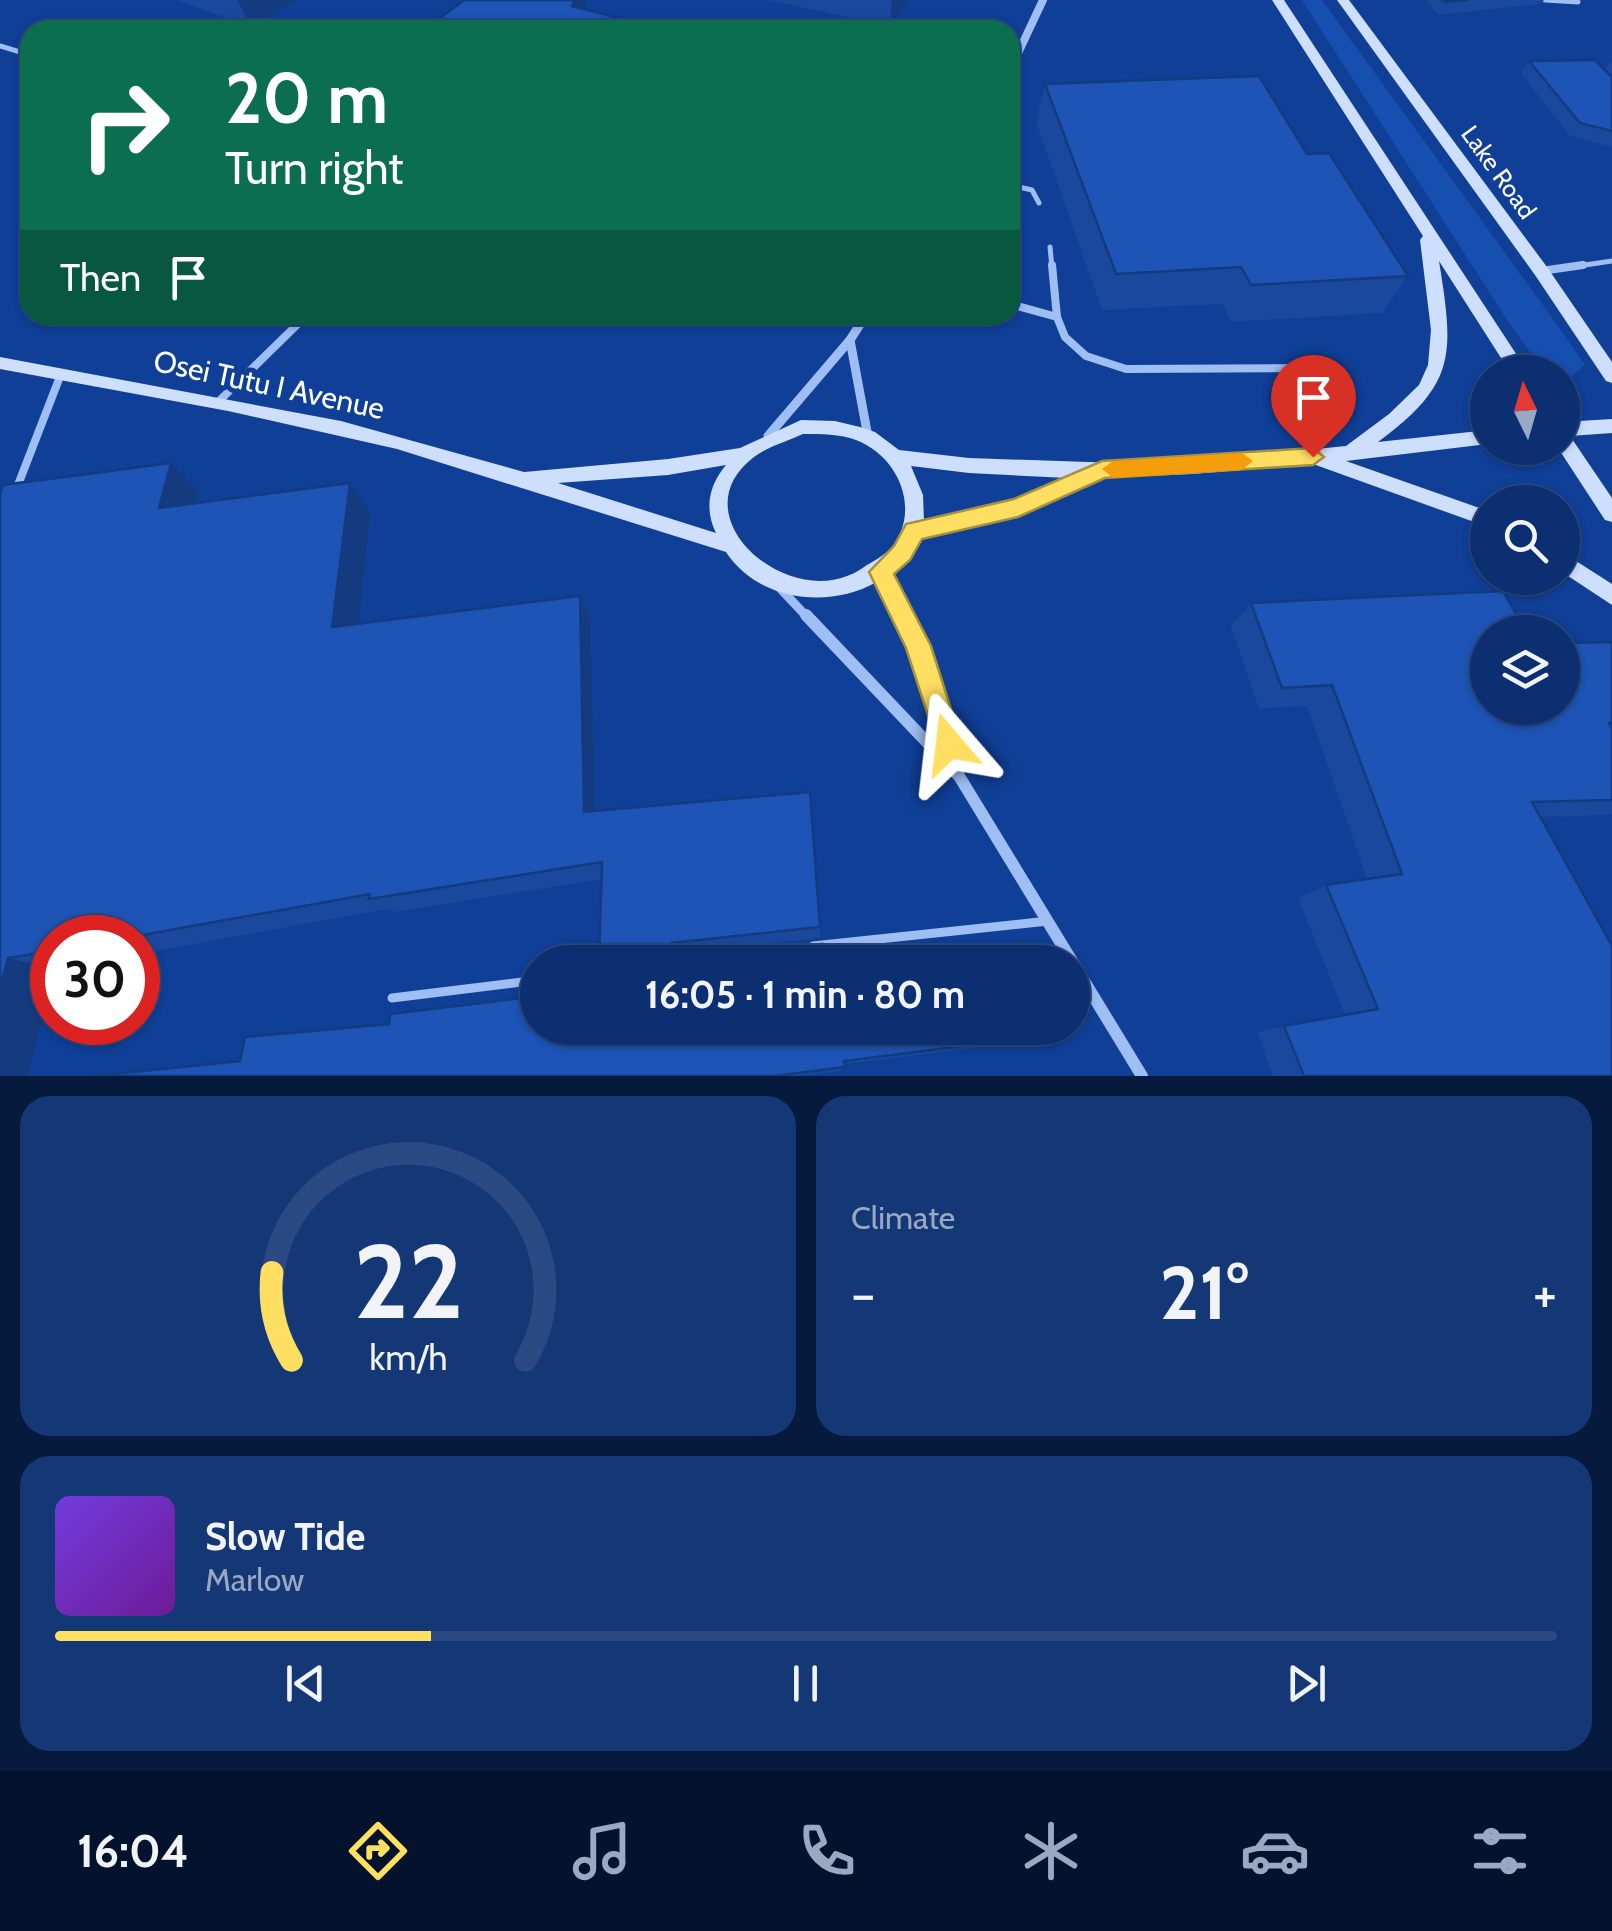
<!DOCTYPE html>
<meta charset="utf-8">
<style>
:root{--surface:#0b2f70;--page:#143775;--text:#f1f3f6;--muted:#9aa9c3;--line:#2b4a83;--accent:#ffdf61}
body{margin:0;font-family:Cabin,sans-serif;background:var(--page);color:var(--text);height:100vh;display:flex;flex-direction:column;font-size:38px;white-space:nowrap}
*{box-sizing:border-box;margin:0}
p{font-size:32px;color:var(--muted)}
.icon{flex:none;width:55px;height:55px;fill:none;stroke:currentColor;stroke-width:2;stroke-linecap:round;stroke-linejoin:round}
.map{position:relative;height:1076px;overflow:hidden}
.sheet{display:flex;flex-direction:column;gap:20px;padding:20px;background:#061a3e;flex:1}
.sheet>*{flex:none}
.guide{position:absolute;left:20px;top:20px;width:1000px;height:305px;border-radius:30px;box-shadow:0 2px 8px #0004,0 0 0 2px var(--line);background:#0b6e4f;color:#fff;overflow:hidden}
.needle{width:65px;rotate:355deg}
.fabs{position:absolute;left:1470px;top:355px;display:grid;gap:20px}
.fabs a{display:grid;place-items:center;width:110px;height:110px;border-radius:50%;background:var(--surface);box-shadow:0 2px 8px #0004,0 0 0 2px var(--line);font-size:50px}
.speed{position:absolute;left:30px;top:915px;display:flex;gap:20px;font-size:50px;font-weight:700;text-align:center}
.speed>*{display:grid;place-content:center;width:130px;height:130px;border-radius:50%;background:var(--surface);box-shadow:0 2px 8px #0004,0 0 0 2px var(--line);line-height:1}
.speed .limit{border:15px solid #d22;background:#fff;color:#111}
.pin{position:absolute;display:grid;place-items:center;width:85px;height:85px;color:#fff;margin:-102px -42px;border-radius:50% 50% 50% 0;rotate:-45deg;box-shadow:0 0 10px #0007}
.pin .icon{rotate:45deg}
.me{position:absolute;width:110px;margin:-55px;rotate:343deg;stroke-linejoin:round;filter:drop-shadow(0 0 8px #0008)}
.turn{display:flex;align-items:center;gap:35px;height:210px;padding:0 40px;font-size:45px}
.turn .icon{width:130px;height:130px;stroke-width:2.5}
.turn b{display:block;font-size:70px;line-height:85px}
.then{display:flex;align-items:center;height:95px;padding:0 40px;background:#0003;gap:20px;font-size:38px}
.big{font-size:75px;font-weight:700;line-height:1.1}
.sheet .card{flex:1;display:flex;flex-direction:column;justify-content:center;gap:15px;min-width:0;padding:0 35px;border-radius:30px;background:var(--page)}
.sheet .dial{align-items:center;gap:0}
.dial svg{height:260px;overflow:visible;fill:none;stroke:var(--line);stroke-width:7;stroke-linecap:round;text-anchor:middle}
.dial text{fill:var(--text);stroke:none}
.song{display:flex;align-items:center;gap:30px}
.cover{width:120px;height:120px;border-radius:15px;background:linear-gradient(135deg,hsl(260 70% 55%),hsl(280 70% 35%))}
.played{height:10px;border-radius:5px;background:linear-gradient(90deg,var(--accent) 25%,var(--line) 25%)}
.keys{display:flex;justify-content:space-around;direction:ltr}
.heat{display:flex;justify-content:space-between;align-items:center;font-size:55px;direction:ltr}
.sheet .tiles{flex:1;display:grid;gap:20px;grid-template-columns:1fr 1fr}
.card:last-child{grid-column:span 2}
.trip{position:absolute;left:520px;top:945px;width:570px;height:100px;border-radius:50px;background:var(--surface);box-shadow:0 2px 8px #0004,0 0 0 2px var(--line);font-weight:700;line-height:100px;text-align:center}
.tab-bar{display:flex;height:160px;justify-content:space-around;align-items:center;background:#04132d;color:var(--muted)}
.tab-bar .icon{width:70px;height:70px}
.tab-bar .selected{color:var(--accent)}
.tab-bar b{font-size:45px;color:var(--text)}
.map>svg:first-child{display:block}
.green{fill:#174fb1}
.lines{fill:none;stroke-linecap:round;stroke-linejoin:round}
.lane-far2{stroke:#9ebef4;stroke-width:5}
.lane-far1{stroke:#9ebef4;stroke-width:8}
.lane{stroke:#9ebef4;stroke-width:9}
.street-far2{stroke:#9ebef4;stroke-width:8}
.street-far1{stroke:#9ebef4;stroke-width:9}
.street{stroke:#9ebef4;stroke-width:12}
.secondary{fill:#cedefd;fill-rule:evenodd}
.wall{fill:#19489d}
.shaded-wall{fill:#143b7f}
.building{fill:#1d54b6;stroke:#143b7f;stroke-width:2.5}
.route{fill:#ffdf61;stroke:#a6913f;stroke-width:2.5}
.slow{fill:#f59e0b}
.labels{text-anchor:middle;stroke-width:10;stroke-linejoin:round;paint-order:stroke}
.far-street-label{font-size:25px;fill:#fff;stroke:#0f3f96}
.street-label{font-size:30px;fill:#fff;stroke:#0f3f96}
</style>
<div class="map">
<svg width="1612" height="1076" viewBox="0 0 1612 1076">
<rect width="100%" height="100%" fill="#0f3f96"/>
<polygon class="green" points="1302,0 1322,0 1553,319 1585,365 1571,377 1543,370 1507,320"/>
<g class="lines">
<g class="lane-far2">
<polyline points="1545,0 1578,2"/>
<polyline points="0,46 30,55"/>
<polyline points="1010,185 1032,190 1039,203"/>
<polyline points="1050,247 1052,268"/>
<polyline points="1565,268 1612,261"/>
</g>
<g class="lane-far1">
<polyline points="1052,265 1057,317 1065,337 1086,356 1126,369 1313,368"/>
<polyline points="1541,271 1583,265"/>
<polyline points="1010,304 1057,317"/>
<polyline points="218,402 307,315"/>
<polyline points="16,490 61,374"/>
</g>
<g class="lane">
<polyline points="813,946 1048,921"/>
<polyline points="392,998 538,980"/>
</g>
<polyline class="street-far2" points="1010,70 1043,0"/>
<g class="street-far1">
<polyline points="850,340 868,437"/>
<polyline points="768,436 850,340 866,315"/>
<polyline points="881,572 903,618"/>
<polyline points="778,586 808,618"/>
</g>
<g class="street">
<polyline points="806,615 959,776 1142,1076"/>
<polyline points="902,615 918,647 957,770"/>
</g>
<g class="secondary">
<path d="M 1272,0 L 1284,0 L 1528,372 L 1510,372 L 1439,261 C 1454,354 1457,384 1378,442 L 1488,430 L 1488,444 L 1346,461 L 1488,511 L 1488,527 L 1313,464 L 1192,474 L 1103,478 L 1018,516 L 918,538 C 885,610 770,619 726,552 L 397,449 L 228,411 L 0,369 L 0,357 L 341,421 L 524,472 L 668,459 L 740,448 L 801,420 L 835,421 L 860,427 L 875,432 L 899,450 L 969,458 L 1118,463 L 1266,454 L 1346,446 L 1389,414 L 1419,385 L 1428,365 L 1431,330 L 1420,240 L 1423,236 ZM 803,434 C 821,434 840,434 856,440 C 893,454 916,497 900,534 C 894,549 881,557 867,565 C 861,569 854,574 847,576 C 778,603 680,513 754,457 C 767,447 788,441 803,434 ZM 726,465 C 709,485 704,509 716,533 L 558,483 L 668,475 ZM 911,466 L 969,473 L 1067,478 L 1015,501 L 924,521 L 923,495 Z"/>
<polygon points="1337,0 1349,0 1547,267 1612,362 1612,383 1606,381 1535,275"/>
<polygon points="1612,419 1612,433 1570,436 1612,498 1612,522 1605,520 1558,448 1562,448 1562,422"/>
<polygon points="1562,552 1612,584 1612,605 1562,572"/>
</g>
</g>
<g class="wall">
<polygon points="177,0 296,0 251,27"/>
<polygon points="464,0 587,0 585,10 665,30 439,30 436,21"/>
<polygon points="768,0 908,0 890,26"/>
<polygon points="1426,0 1544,0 1541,4 1438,15"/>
<polygon points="1612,60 1612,147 1570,136 1521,74 1529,61 1604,70"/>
<polygon points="1045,84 1307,154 1408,276 1382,313 1231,322 1223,304 1102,310 1036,122"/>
<polygon points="422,315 455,315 446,324"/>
<polygon points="689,315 723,315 716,324"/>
<polygon points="171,463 199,492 196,503 350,483 370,511 359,624 580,596 590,621 596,811 820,927 820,938 679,954 672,960 823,956 599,962 602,879 395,912 388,909 138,954 138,938 52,938 52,980 28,1076 0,1076 0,494"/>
<polygon points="1251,603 1488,708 1612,642 1612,814 1608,815 1541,817 1612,1076 1273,1076 1257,1032 1345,1015 1298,898 1326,885 1367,879 1307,706 1259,709 1231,626"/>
<polygon points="986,1043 975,1048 845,1064 842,1071 800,1076 94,1076"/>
</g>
<g class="shaded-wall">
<polygon points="237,0 296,0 251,27"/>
<polygon points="574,0 587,0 580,30 572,6"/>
<polygon points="892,0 908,0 890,26"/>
<polygon points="442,315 455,315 446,324"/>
<polygon points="716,315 723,315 716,324"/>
<polygon points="171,463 199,492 189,536 159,508"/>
<polygon points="350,483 370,511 356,652 332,627"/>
<polygon points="580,596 590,621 596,829 584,812"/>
<polygon points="671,943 679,954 672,960 666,958 664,949"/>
<polygon points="8,958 52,968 52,980 28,1076 0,1076 0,988"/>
</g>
<g class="building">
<polygon points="464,0 574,0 572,6 665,30 469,30 436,21"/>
<polygon points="1443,0 1469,0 1445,2"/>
<polygon points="1595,60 1612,77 1612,131 1580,123 1529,61"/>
<polygon points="1259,76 1307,154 1329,153 1408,276 1251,285 1241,267 1116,274 1045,84"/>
<polygon points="171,463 159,508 350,483 332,627 580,596 584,812 810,792 820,927 671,943 664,949 666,958 673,960 822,944 823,956 936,942 946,962 599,962 602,862 369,899 370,894 126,938 52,938 52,951 8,958 0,988 0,494 3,485"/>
<polygon points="1503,591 1526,632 1488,632 1488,708 1562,708 1562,643 1612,642 1612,723 1609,723 1612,728 1612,800 1532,802 1612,946 1612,1076 1304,1076 1284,1026 1378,1009 1326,885 1402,874 1332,685 1282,688 1251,603"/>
<polygon points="538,996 538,1028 978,1028 986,1043 844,1061 845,1067 775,1076 94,1076 240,1061 245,1037 389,1024 390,1014"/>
</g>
<polygon class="route" points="1313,448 1324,457 1313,465 1105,478 1018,517 922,539 910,560 894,574 931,646 962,744 958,752 949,756 940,752 906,648 869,572 894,546 906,524 1014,499 1102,461"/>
<polygon class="slow" points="1242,453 1253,461 1242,470 1113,478 1102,469 1113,461"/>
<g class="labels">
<g class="far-street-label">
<text transform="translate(1499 172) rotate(54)" y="9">Lake Road</text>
</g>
<g class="street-label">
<text transform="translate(269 385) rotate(12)" y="10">Osei Tutu I Avenue</text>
</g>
</g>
</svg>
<div class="fabs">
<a><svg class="needle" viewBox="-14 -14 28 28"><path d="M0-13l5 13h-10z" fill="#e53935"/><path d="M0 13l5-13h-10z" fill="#9aa9c3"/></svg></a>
<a><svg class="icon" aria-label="search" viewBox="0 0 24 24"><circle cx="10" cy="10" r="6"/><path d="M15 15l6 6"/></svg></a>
<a><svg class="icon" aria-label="layers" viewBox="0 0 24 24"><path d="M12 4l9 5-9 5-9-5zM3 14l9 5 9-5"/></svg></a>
</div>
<div class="speed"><div class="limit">30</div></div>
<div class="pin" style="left:1313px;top:457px;background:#d93025"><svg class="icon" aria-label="arrive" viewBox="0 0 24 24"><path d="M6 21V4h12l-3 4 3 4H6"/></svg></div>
<svg class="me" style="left:949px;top:744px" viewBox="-20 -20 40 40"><path d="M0-17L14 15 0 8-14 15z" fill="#ffdf61" stroke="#fff" stroke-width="4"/></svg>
<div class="trip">16:05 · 1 min · 80 m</div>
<div class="guide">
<div class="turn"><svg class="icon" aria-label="right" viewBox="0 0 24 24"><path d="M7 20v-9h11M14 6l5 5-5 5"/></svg><div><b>20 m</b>Turn right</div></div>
<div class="then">Then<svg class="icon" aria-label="arrive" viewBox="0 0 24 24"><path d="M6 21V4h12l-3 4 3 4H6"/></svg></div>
</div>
</div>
<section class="sheet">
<div class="tiles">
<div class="card dial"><svg viewBox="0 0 100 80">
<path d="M14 69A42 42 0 1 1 86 69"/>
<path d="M14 69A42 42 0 0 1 8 42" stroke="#ffdf61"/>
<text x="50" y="56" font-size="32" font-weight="700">22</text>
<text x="50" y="72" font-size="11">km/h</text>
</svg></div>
<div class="card"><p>Climate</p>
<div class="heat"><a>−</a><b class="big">21°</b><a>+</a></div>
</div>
<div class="card">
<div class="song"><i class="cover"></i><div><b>Slow Tide</b><p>Marlow</p></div></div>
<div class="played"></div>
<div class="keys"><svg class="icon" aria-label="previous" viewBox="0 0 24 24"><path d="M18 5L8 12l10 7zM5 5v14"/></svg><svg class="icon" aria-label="pause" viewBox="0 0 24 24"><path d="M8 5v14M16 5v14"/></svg><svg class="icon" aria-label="next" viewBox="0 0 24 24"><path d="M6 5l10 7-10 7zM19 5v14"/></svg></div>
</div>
</div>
</section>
<nav class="tab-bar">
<b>16:04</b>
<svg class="icon selected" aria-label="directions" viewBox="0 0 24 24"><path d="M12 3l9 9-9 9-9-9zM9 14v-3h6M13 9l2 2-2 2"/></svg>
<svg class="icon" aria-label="music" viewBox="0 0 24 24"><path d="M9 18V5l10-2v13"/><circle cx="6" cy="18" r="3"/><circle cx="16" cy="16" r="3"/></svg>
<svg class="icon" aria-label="phone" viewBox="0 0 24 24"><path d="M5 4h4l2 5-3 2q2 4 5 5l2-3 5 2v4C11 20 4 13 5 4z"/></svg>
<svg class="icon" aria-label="climate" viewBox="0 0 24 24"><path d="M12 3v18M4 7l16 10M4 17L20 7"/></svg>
<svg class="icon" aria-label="car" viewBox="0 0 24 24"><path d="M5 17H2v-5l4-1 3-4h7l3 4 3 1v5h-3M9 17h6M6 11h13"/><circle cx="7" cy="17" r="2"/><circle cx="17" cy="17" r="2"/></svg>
<svg class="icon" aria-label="filters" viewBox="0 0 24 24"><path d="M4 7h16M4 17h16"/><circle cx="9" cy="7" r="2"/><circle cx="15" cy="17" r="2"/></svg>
</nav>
